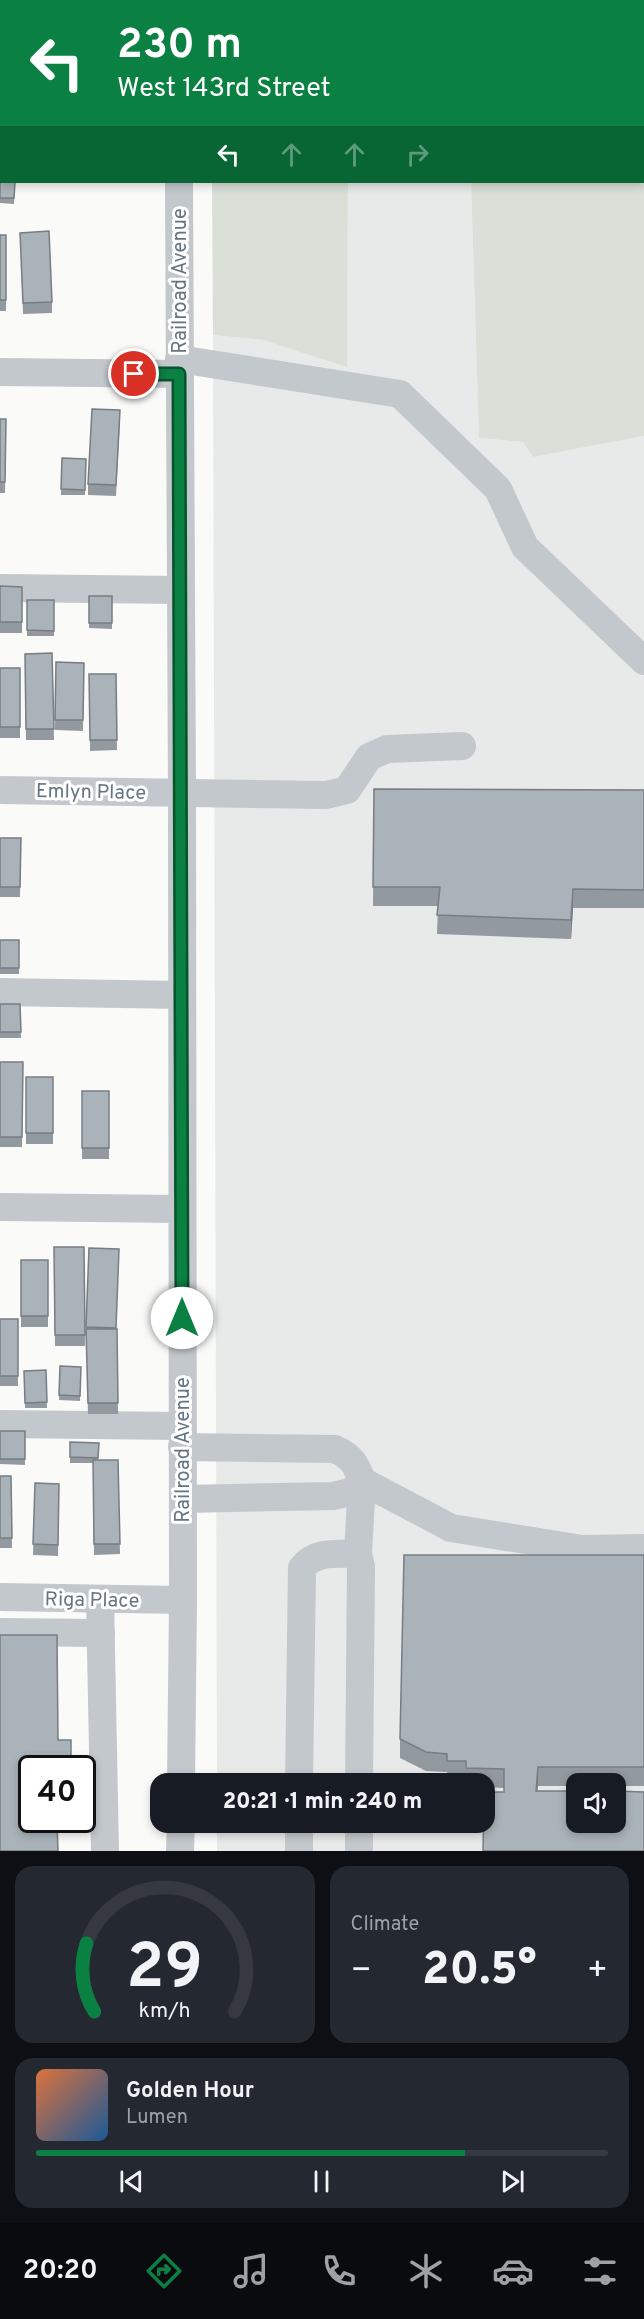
<!DOCTYPE html>
<meta charset="utf-8">
<style>
:root{--surface:#171b24;--page:#242831;--text:#f1f3f6;--muted:#9ea1a6;--line:#363941;--accent:#0b8043}
body{margin:0;font-family:Overpass,sans-serif;background:var(--page);color:var(--text);height:100vh;display:flex;flex-direction:column;font-size:22px;white-space:nowrap}
*{box-sizing:border-box;margin:0}
p{font-size:20px;color:var(--muted)}
.icon{flex:none;width:33px;height:33px;fill:none;stroke:currentColor;stroke-width:2;stroke-linecap:round;stroke-linejoin:round}
.map{position:relative;height:1851px;overflow:hidden}
.sheet{display:flex;flex-direction:column;gap:15px;padding:15px;background:#0d0f14;flex:1}
.sheet>*{flex:none}
.guide{position:absolute;left:0px;top:0px;width:645px;height:183px;box-shadow:0 3px 9px #0003;background:#0b8043;color:#fff;overflow:hidden}
.fabs{position:absolute;left:566px;top:1773px;display:grid;gap:12px}
.fabs a{display:grid;place-items:center;width:60px;height:60px;border-radius:12px;background:var(--surface);box-shadow:0 3px 9px #0003;font-size:30px}
.speed{position:absolute;left:18px;top:1755px;display:flex;gap:12px;font-size:30px;font-weight:700;text-align:center}
.speed>*{display:grid;place-content:center;width:78px;height:78px;border-radius:50%;background:var(--surface);box-shadow:0 3px 9px #0003;line-height:1}
.speed .limit{border:3px solid #111;border-radius:9px;background:#fff;color:#111}
.pin{position:absolute;display:grid;place-items:center;width:51px;height:51px;color:#fff;margin:-26px;border:3px solid #fff;border-radius:50%;box-shadow:0 2px 6px #0007}
.me{position:absolute;width:66px;margin:-33px;rotate:0deg;stroke-linejoin:round;filter:drop-shadow(0 0 4px #0008)}
.turn{display:flex;align-items:center;gap:21px;height:126px;padding:0 18px;font-size:27px}
.turn .icon{width:78px;height:78px;stroke-width:2.5}
.turn b{display:block;font-size:42px;line-height:51px}
.lanes{display:flex;align-items:center;height:57px;padding:0 18px;background:#0003;justify-content:center;gap:30px;direction:ltr}
.lanes .off{opacity:.35}
.big{font-size:45px;font-weight:800;line-height:1.1}
.sheet .widget{flex:1;display:flex;flex-direction:column;justify-content:center;gap:9px;min-width:0;padding:0 21px;border-radius:18px;background:var(--page)}
.sheet .dial{align-items:center;gap:0}
.dial svg{height:156px;overflow:visible;fill:none;stroke:var(--line);stroke-width:7;stroke-linecap:round;text-anchor:middle}
.dial text{fill:var(--text);stroke:none}
.song{display:flex;align-items:center;gap:18px}
.cover{width:72px;height:72px;border-radius:9px;background:linear-gradient(135deg,hsl(20 70% 55%),hsl(210 70% 35%))}
.played{height:6px;border-radius:3px;background:linear-gradient(90deg,var(--accent) 75%,var(--line) 75%)}
.keys{display:flex;justify-content:space-around;direction:ltr}
.heat{display:flex;justify-content:space-between;align-items:center;font-size:33px;direction:ltr}
.sheet .tiles{flex:1;display:grid;gap:15px;grid-template-columns:1fr 1fr}
.widget:last-child{grid-column:span 2}
.trip{position:absolute;left:150px;top:1773px;width:345px;height:60px;border-radius:18px;background:var(--surface);box-shadow:0 3px 9px #0003;font-weight:800;line-height:60px;text-align:center}
.tabs{display:flex;height:96px;justify-content:space-around;align-items:center;background:#090b0e;color:var(--muted)}
.tabs .icon{width:42px;height:42px}
.tabs .active{color:var(--accent)}
.tabs b{font-size:27px;color:var(--text)}
.map>svg:first-child{display:block}
.built{fill:#e8e9e9;fill-rule:evenodd}
.green{fill:#dadfd7}
.lines{fill:none;stroke-linecap:round;stroke-linejoin:round}
.minor{stroke:#c3c8cc;stroke-width:28}
.wall{fill:#929a9f}
.shaded-wall{fill:#777d82}
.building{fill:#aab3b9;stroke:#777d82;stroke-width:1.5}
.route-casing{stroke:#07532c;stroke-width:15}
.route{stroke:#0b8043;stroke-width:10}
.labels{text-anchor:middle;stroke-width:6;stroke-linejoin:round;paint-order:stroke}
.street-label{font-size:20px;fill:#657683;stroke:#fff}
</style>
<div class="map">
<svg width="644" height="1851" viewBox="0 0 644 1851">
<rect width="100%" height="100%" fill="#fafaf8"/>
<path class="built" d="M 348,182 L 471,182 L 479,438 L 523,442 L 533,457 L 644,436 L 644,1851 L 217,1851 L 217,1823 L 484,1822 L 484,1784 L 217,1783 L 213,335 L 263,340 L 347,366 ZM 576,1784 L 615,1784 L 615,1822 L 576,1822 Z"/>
<g class="green">
<polygon points="212,0 644,0 644,436 533,457 523,442 479,438 471,182 644,182 644,2"/>
<polygon points="212,182 348,182 347,367 263,340 213,335"/>
</g>
<g class="lines">
<g class="minor">
<polyline points="179,0 179,2"/>
<polyline points="0,155 2,155"/>
<polyline points="179,182 182,793 183,1600 181,1784"/>
<polyline points="179,359 400,394 498,489 525,547 644,661"/>
<polyline points="0,372 179,374"/>
<polyline points="0,588 181,590"/>
<polyline points="0,790 326,795 347,790 369,757 387,749 462,746"/>
<polyline points="0,992 182,995"/>
<polyline points="0,1207 181,1209"/>
<polyline points="0,1424 182,1426"/>
<path d="M 182,1447 L 335,1449 C 352,1457 356,1464 362,1481 L 351,1492 L 333,1496 L 183,1499"/>
<polyline points="0,1597 183,1600"/>
<polyline points="100,1599 105,1851"/>
<polyline points="0,1632 101,1633"/>
<path d="M 299,1784 L 302,1568 C 315,1550 339,1554 358,1554"/>
<polyline points="359,1784 361,1567 358,1554 362,1481 451,1528 582,1549 644,1548"/>
<polyline points="180,1851 181,1822"/>
<polyline points="299,1851 299,1822"/>
<polyline points="359,1851 359,1822"/>
</g>
</g>
<g class="wall">
<polygon points="0,0 2,2 2,61 0,61"/>
<polygon points="0,168 15,182 14,204 0,203"/>
<polygon points="20,233 52,302 52,313 23,314"/>
<rect x="0" y="235" width="6" height="76"/>
<polygon points="0,419 6,419 5,493 0,493"/>
<polygon points="120,421 116,496 88,495 88,484"/>
<polygon points="62,458 86,459 85,495 61,495"/>
<polygon points="0,586 22,587 22,633 0,633"/>
<polygon points="89,596 112,596 112,629 89,628"/>
<rect x="27" y="600" width="27" height="36"/>
<polygon points="52,653 54,740 26,740 25,654"/>
<polygon points="56,662 84,663 83,731 55,730"/>
<rect x="0" y="668" width="20" height="70"/>
<polygon points="89,674 116,674 117,750 90,751"/>
<polygon points="374,789 644,790 644,908 573,908 571,939 437,934 438,906 373,906"/>
<polygon points="0,838 21,838 20,897 0,897"/>
<rect x="0" y="940" width="19" height="34"/>
<polygon points="0,1004 20,1004 21,1038 0,1038"/>
<polygon points="0,1062 23,1062 22,1147 0,1147"/>
<rect x="26" y="1077" width="27" height="67"/>
<rect x="82" y="1091" width="27" height="68"/>
<polygon points="54,1247 84,1247 85,1346 55,1346"/>
<polygon points="89,1248 117,1329 118,1414 88,1414 86,1327"/>
<rect x="21" y="1260" width="27" height="67"/>
<rect x="0" y="1319" width="18" height="67"/>
<polygon points="60,1366 81,1367 80,1401 59,1400"/>
<polygon points="46,1370 47,1408 25,1408 24,1371"/>
<polygon points="0,1431 25,1431 25,1465 0,1464"/>
<polygon points="70,1442 99,1443 98,1460 118,1460 120,1554 94,1555 93,1463 70,1463"/>
<polygon points="0,1476 11,1476 12,1548 0,1548"/>
<polygon points="35,1483 59,1484 58,1556 33,1555"/>
<polygon points="644,1555 644,1786 615,1786 615,1784 576,1784 576,1786 538,1786 504,1792 504,1788 484,1787 484,1784 466,1784 466,1780 447,1780 447,1772 426,1771 400,1758 400,1739"/>
</g>
<g class="shaded-wall">
<polygon points="573,889 573,908 571,939 571,920"/>
<polygon points="538,1767 538,1786 536,1809 536,1791"/>
</g>
<g class="building">
<polygon points="0,0 16,0 16,2 2,2 2,50 0,50"/>
<rect x="53" y="0" width="31" height="2"/>
<rect x="0" y="98" width="2" height="30"/>
<polygon points="0,168 2,168 2,182 15,182 14,198 0,198"/>
<polygon points="49,231 52,302 23,303 20,233"/>
<rect x="0" y="235" width="6" height="65"/>
<polygon points="92,409 120,410 116,485 88,484"/>
<polygon points="0,419 6,419 5,482 0,482"/>
<polygon points="62,458 86,459 85,490 61,489"/>
<polygon points="0,586 22,587 22,622 0,622"/>
<rect x="89" y="596" width="23" height="27"/>
<polygon points="27,600 54,600 54,631 27,630"/>
<polygon points="52,653 54,729 26,729 25,654"/>
<polygon points="56,662 84,663 83,720 55,720"/>
<rect x="0" y="668" width="20" height="59"/>
<polygon points="89,674 116,674 117,740 90,740"/>
<polygon points="374,789 644,790 644,890 573,889 571,920 437,915 440,887 373,887"/>
<polygon points="0,838 21,838 20,887 0,887"/>
<rect x="0" y="940" width="19" height="28"/>
<polygon points="0,1004 20,1004 21,1032 0,1032"/>
<polygon points="0,1062 23,1062 22,1137 0,1137"/>
<rect x="26" y="1077" width="27" height="56"/>
<rect x="82" y="1091" width="27" height="57"/>
<polygon points="54,1247 84,1247 85,1335 55,1335"/>
<polygon points="89,1248 119,1249 116,1328 86,1327"/>
<rect x="21" y="1260" width="27" height="56"/>
<rect x="0" y="1319" width="18" height="57"/>
<polygon points="86,1329 117,1329 118,1403 88,1403"/>
<polygon points="60,1366 81,1367 80,1396 59,1395"/>
<polygon points="46,1370 47,1402 25,1403 24,1371"/>
<rect x="0" y="1431" width="25" height="28"/>
<polygon points="70,1442 99,1443 98,1458 70,1457"/>
<polygon points="93,1460 118,1460 120,1544 94,1544"/>
<polygon points="0,1476 11,1476 12,1538 0,1538"/>
<polygon points="35,1483 59,1484 58,1545 33,1544"/>
<polygon points="404,1555 644,1555 644,1767 538,1767 536,1791 576,1791 576,1822 615,1822 615,1791 644,1792 644,1851 483,1851 484,1792 504,1792 504,1769 466,1768 466,1761 447,1761 447,1754 426,1752 400,1739"/>
<polygon points="0,1635 57,1635 58,1740 71,1740 71,1768 32,1768 32,1820 57,1820 58,1851 0,1851"/>
</g>
<g class="lines">
<g class="route-casing">
<polyline id="route" points="134,374 179,374 182,1318"/>
</g>
<use href="#route" class="route"/>
</g>
<g class="labels">
<g class="street-label">
<text transform="translate(179 281) rotate(-90)" y="7">Railroad Avenue</text>
<text transform="translate(91 791) rotate(1)" y="7">Emlyn Place</text>
<text transform="translate(182 1450) rotate(-90)" y="7">Railroad Avenue</text>
<text transform="translate(92 1599) rotate(1)" y="7">Riga Place</text>
</g>
</g>
</svg>
<div class="fabs">
<a><svg class="icon" aria-label="sound" viewBox="0 0 24 24"><path d="M4 9h4l5-4v14l-5-4H4zM17 9q2 3 0 6"/></svg></a>
</div>
<div class="speed"><div class="limit">40</div></div>
<div class="pin" style="left:134px;top:374px;background:#d93025"><svg class="icon" aria-label="arrive" viewBox="0 0 24 24"><path d="M6 21V4h12l-3 4 3 4H6"/></svg></div>
<svg class="me" style="left:182px;top:1318px" viewBox="-20 -20 40 40"><circle r="19" fill="#fff"/><path d="M0-13L10 11 0 6-10 11z" fill="#0b8043"/></svg>
<div class="trip">20:21 · 1 min · 240 m</div>
<div class="guide">
<div class="turn"><svg class="icon" aria-label="left" viewBox="0 0 24 24"><path d="M17 20v-9H6M10 6l-5 5 5 5"/></svg><div><b>230 m</b>West 143rd Street</div></div>
<div class="lanes"><svg class="icon" aria-label="left" viewBox="0 0 24 24"><path d="M17 20v-9H6M10 6l-5 5 5 5"/></svg><svg class="icon off" aria-label="ahead" viewBox="0 0 24 24"><path d="M12 20V5M6 11l6-6 6 6"/></svg><svg class="icon off" aria-label="ahead" viewBox="0 0 24 24"><path d="M12 20V5M6 11l6-6 6 6"/></svg><svg class="icon off" aria-label="right" viewBox="0 0 24 24"><path d="M7 20v-9h11M14 6l5 5-5 5"/></svg></div>
</div>
</div>
<section class="sheet">
<div class="tiles">
<div class="widget dial"><svg viewBox="0 0 100 80">
<path d="M14 69A42 42 0 1 1 86 69"/>
<path d="M14 69A42 42 0 0 1 10 34" stroke="#0b8043"/>
<text x="50" y="56" font-size="32" font-weight="700">29</text>
<text x="50" y="72" font-size="11">km/h</text>
</svg></div>
<div class="widget"><p>Climate</p>
<div class="heat"><a>−</a><b class="big">20.5°</b><a>+</a></div>
</div>
<div class="widget">
<div class="song"><i class="cover"></i><div><b>Golden Hour</b><p>Lumen</p></div></div>
<div class="played"></div>
<div class="keys"><svg class="icon" aria-label="previous" viewBox="0 0 24 24"><path d="M18 5L8 12l10 7zM5 5v14"/></svg><svg class="icon" aria-label="pause" viewBox="0 0 24 24"><path d="M8 5v14M16 5v14"/></svg><svg class="icon" aria-label="next" viewBox="0 0 24 24"><path d="M6 5l10 7-10 7zM19 5v14"/></svg></div>
</div>
</div>
</section>
<nav class="tabs">
<b>20:20</b>
<svg class="icon active" aria-label="directions" viewBox="0 0 24 24"><path d="M12 3l9 9-9 9-9-9zM9 14v-3h6M13 9l2 2-2 2"/></svg>
<svg class="icon" aria-label="music" viewBox="0 0 24 24"><path d="M9 18V5l10-2v13"/><circle cx="6" cy="18" r="3"/><circle cx="16" cy="16" r="3"/></svg>
<svg class="icon" aria-label="phone" viewBox="0 0 24 24"><path d="M5 4h4l2 5-3 2q2 4 5 5l2-3 5 2v4C11 20 4 13 5 4z"/></svg>
<svg class="icon" aria-label="climate" viewBox="0 0 24 24"><path d="M12 3v18M4 7l16 10M4 17L20 7"/></svg>
<svg class="icon" aria-label="car" viewBox="0 0 24 24"><path d="M5 17H2v-5l4-1 3-4h7l3 4 3 1v5h-3M9 17h6M6 11h13"/><circle cx="7" cy="17" r="2"/><circle cx="17" cy="17" r="2"/></svg>
<svg class="icon" aria-label="filters" viewBox="0 0 24 24"><path d="M4 7h16M4 17h16"/><circle cx="9" cy="7" r="2"/><circle cx="15" cy="17" r="2"/></svg>
</nav>
